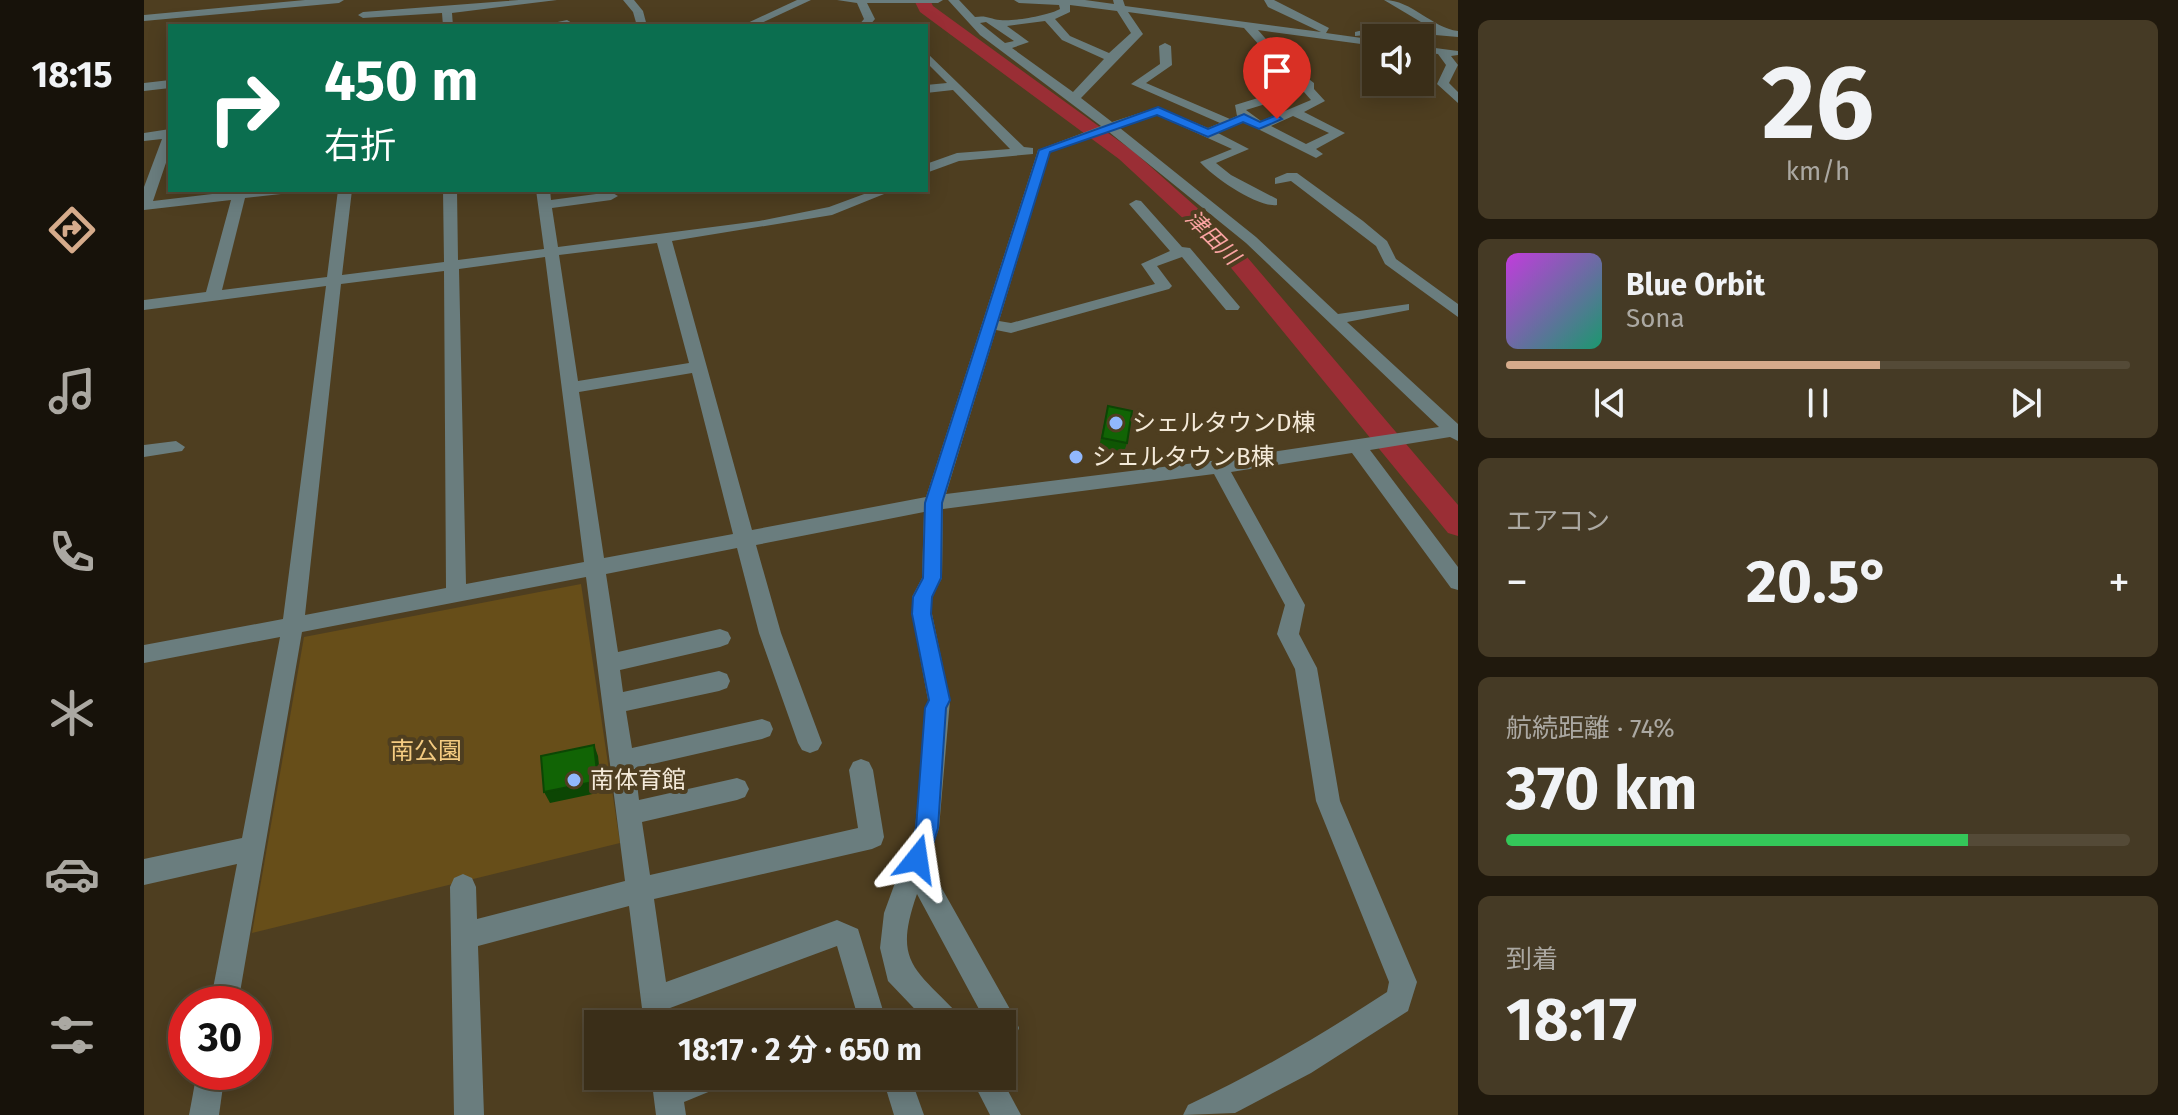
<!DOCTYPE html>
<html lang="ja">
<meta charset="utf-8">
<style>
:root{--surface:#3a2e18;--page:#453a25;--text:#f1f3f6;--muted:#aba8a2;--line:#544a37;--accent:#d6ab8b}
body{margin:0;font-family:"Fira Sans","Noto Sans JP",sans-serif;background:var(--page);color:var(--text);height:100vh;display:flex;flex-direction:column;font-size:30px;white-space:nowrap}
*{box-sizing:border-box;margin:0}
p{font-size:26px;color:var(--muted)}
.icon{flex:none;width:44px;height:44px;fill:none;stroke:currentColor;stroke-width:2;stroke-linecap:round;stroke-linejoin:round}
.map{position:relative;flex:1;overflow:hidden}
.sheet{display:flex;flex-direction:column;gap:20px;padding:20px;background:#20190d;width:720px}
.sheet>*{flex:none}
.banner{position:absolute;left:24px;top:24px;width:760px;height:168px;border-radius:0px;box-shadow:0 4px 20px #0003,0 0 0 2px var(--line);background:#0b6e4f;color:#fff;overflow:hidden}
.buttons{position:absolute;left:1218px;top:24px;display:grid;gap:16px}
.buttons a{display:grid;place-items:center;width:72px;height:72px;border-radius:0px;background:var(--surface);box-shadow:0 4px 20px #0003,0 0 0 2px var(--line);font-size:40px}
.speed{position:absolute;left:24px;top:986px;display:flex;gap:16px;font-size:40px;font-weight:700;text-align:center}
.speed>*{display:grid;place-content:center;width:104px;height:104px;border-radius:50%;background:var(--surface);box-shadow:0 4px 20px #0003,0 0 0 2px var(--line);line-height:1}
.speed .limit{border:12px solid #d22;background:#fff;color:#111}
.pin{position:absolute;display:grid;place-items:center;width:68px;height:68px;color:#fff;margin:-82px -34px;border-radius:50% 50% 50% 0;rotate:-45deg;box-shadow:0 0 8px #0007}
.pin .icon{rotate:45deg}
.me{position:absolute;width:88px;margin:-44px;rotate:15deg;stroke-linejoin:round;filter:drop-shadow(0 0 6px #0008)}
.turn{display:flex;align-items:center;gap:28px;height:168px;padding:0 24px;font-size:36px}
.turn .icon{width:104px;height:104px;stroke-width:2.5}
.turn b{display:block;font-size:56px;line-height:68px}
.big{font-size:60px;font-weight:700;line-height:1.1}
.sheet .card{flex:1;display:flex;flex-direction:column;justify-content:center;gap:12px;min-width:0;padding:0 28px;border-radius:12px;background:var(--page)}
.sheet .dial{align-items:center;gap:0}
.dial b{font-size:104px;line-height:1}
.song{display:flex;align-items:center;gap:24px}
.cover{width:96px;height:96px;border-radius:12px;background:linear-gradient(135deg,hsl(290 70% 55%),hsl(160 70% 35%))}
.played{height:8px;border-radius:4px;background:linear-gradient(90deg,var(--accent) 60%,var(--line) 60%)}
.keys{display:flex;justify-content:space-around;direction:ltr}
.heat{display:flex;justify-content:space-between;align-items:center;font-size:44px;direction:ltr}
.charge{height:12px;border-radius:6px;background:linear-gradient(90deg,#34c759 74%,var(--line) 0)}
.trip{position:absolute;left:440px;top:1010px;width:432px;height:80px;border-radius:0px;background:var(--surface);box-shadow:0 4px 20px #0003,0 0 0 2px var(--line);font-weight:700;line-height:80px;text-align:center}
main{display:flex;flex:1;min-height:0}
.tab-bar{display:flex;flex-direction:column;width:144px;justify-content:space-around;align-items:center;background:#17120a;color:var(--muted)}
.tab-bar .icon{width:56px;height:56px}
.tab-bar .active{color:var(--accent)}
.tab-bar b{font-size:36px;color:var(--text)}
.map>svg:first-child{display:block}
.green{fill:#674e19}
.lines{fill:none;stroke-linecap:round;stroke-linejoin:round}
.river{fill:#9a2e35;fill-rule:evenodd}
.minor{fill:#6a7d7e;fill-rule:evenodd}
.wall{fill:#0f5604}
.shaded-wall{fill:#0c4604}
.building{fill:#116405;stroke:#0c4604;stroke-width:2}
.route{fill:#1a73e8;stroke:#114b97;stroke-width:2}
.poi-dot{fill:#91b8fd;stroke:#4e3e20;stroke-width:3}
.labels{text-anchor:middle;stroke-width:8;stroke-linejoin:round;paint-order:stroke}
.far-water-label{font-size:22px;font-style:italic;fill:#fba4a2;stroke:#4e3e20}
.poi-label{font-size:24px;fill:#f4ead9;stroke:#4e3e20;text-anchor:start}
.park-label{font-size:24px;fill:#f4cb81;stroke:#4e3e20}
</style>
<main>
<nav class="tab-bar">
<b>18:15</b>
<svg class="icon active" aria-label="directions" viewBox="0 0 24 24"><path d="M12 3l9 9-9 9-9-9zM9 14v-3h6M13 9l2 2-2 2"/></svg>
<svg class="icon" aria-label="music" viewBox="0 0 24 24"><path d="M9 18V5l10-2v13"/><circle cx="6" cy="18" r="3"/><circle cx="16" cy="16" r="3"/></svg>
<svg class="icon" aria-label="phone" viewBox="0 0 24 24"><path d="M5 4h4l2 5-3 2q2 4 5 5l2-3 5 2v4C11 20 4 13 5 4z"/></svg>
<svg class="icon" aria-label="climate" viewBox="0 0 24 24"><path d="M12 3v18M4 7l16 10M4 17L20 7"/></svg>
<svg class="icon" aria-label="car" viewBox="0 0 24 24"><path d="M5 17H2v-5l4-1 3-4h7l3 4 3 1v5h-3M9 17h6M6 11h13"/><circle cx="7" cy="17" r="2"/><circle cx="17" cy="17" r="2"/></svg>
<svg class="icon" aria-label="filters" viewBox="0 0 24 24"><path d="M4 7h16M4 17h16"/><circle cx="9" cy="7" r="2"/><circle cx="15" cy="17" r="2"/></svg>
</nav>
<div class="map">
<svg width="1314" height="1115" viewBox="0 0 1314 1115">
<rect width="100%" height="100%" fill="#4e3e20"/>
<polygon class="green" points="437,584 476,843 108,933 160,637"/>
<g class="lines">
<polygon class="river" points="770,0 786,0 789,6 989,151 1086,237 1314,505 1314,536 1304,533 1070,247 975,159 776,12"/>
<g class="minor">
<polygon points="161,0 200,0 195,3 0,21 0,15"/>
<polygon points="375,0 413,0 308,13 309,26 299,26 298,13 219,18 214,15 219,12"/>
<polygon points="479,0 490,0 499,11 503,26 493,26 489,12"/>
<polygon points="653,0 667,0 611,26 597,26"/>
<polygon points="693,0 799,0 794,3 723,3 731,19 725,26 714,26 720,19 713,3"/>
<path d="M 804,0 L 815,0 L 831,17 C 843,15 846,19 856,20 C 869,22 906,15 916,9 L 915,5 L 875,3 L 870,0 L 941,0 L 970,4 L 969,0 L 979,0 L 981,6 L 1177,32 L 1124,7 L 1120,0 L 1130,0 L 1185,28 L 1182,33 L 1232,40 L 1232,46 L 1114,30 L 1141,61 L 1170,83 L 1170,89 L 1181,101 L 1160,112 L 1201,133 L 1172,149 L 1179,154 L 1172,158 L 1100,122 L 1074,133 L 1105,149 L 1072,163 L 1087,175 L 1133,199 L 1133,205 C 1114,208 1069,177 1056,162 L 1088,149 L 1013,115 L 976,128 L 1112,237 L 1194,314 L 1265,304 L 1265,310 L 1203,322 L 1314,424 L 1314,441 L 1306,437 L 1226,450 L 1314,567 L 1314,590 L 1307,588 L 1208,453 L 1087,472 L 1161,605 L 1155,634 L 1173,668 L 1196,801 L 1273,982 L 1264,1011 L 1167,1073 L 1091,1113 L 1039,1115 L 1044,1105 C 1113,1073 1179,1034 1243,992 L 1245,982 L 1172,801 L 1151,669 L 1133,634 L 1141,605 L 1070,474 L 799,509 L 798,578 L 788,597 L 788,614 L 806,700 L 795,828 L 783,862 L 871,1018 L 875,1028 L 871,1038 L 858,1043 L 858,1024 L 843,1024 L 773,894 C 749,962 770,968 814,1014 L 818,1024 L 785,1024 L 744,981 L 736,948 L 740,913 L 771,828 L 784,700 L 768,614 L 768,597 L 778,578 L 780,512 L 612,545 L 637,633 L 678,743 L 674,750 L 666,753 L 658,750 L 654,743 L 615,633 L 593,548 L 462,574 L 474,652 L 576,629 L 584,632 L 587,638 L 584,644 L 576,647 L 476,670 L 479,692 L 575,671 L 583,674 L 586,681 L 583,688 L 575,691 L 482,711 L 488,748 L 618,719 L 626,722 L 629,729 L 626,736 L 618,739 L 491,768 L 495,800 L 593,778 L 601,781 L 605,789 L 601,797 L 593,800 L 498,822 L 506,875 L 714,828 L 705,770 L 709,762 L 717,759 L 725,762 L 729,770 L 740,837 L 737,845 L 728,849 L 510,899 L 522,982 L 693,920 L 714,929 L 741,1017 L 738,1024 L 716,1024 L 693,946 L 526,1008 L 528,1024 L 500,1024 L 485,906 L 334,946 L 340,1115 L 310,1115 L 306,887 L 310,878 L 319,874 L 328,878 L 332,887 L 333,919 L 481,881 L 442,577 L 158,632 L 94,1004 L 66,1004 L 93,864 L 0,885 L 0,859 L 98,838 L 136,637 L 0,663 L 0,645 L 139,619 L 182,286 L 0,310 L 0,300 L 62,292 L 87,200 L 0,210 L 0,187 L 18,139 L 0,141 L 0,133 L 26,129 L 26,151 L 9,201 L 102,190 L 144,190 L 137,194 L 101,198 L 78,290 L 183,277 L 194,190 L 208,190 L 198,275 L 300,262 L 299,190 L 313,190 L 314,260 L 400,249 L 392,190 L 406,190 L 407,200 L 467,192 L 474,196 L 467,200 L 408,208 L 414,247 L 615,221 L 685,207 L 731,190 L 750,190 L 688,215 L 528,241 L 608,530 L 782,497 L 894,150 L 957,126 L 836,35 ZM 926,5 L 973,11 L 987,33 L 965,53 L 926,36 L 911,19 L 926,12 ZM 984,12 L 1100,28 L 1133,65 L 1157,85 L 1091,105 L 1093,116 L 1086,119 L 1002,83 L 1028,65 L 1027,46 L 1021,43 L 1015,46 L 1016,64 L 987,84 L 1076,123 L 1064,128 L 1014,107 L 968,122 L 937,98 L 999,34 ZM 901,21 L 918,40 L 960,59 L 929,92 L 868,48 L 885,42 L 863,26 ZM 842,22 L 870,41 L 861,43 L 836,23 ZM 1160,92 L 1167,100 L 1117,121 L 1102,110 ZM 1149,116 L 1185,133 L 1162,144 L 1127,126 ZM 965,132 L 1102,243 L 1295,427 L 1075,460 L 802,494 L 852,330 L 867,333 L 1025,289 L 1028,286 L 1013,266 L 1038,257 L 1082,310 L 1094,310 L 1096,307 L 1046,248 L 1038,247 L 997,201 L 992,200 L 985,204 L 1026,251 L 997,264 L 1011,284 L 867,323 L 855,321 L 906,152 ZM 513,243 L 545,363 L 434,381 L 415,255 ZM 401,257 L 440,562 L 322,584 L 315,269 ZM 300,271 L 302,588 L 161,615 L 197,284 ZM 548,373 L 589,534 L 460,558 L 435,392 Z"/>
<path d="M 1240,0 C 1268,0 1288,28 1314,31 L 1314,37 L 1257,32 L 1211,36 L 1211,32 L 1215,31 L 1257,26 L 1287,28 Z"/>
<polygon points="423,20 428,23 427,25 395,26"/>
<polygon points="1276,46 1314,51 1314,55 1307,56 1314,65 1305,83 1314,92 1314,103 1293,84 1302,65 1294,54 1276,52"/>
<polygon points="782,52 880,147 889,148 889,154 815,161 782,173 782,164 813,153 866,149 809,90 782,93 782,85 803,83 782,62"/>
<polygon points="26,80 26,88 0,91 0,83"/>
<polygon points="1143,173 1153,173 1219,221 1243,241 1252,259 1314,304 1314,317 1241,264 1232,246 1147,181 1131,184 1131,178"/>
<polygon points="32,441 41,447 38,451 0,457 0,445"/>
<polygon points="53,1072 81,1072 75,1115 45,1115"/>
<polygon points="507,1076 583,1076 579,1086 540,1102 542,1115 512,1115"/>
<polygon points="738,1076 766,1076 780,1115 750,1115"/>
<polygon points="826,1076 856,1076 877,1115 846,1115"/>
</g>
</g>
<polygon class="wall" points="964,406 983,443 980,452 955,447"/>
<polygon class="shaded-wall" points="450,745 454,756 458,792 406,803 400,792"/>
<g class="building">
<polygon points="964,406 988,411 983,443 958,438"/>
<polygon points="450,745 454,781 400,792 397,756"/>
</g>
<polygon class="route" points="1014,107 1064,129 1100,114 1116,122 1133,115 1138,119 1115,129 1099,122 1064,137 1013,115 906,152 798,503 797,578 788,597 787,614 806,700 802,708 794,828 782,867 773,870 765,867 762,859 772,828 781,708 785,700 768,614 769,597 779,578 781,503 895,150"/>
<g class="poi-dot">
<circle cx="972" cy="423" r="8"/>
<circle cx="932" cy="457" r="8"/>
<circle cx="430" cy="780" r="8"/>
</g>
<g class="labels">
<g class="far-water-label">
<text transform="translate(1069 237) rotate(45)" y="8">津田川</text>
</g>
<g class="poi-label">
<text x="988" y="431">シェルタウンD棟</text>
<text x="948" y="465">シェルタウンB棟</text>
<text x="446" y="788">南体育館</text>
</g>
<g class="park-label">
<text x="282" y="759">南公園</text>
</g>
</g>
</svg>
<div class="buttons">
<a><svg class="icon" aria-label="sound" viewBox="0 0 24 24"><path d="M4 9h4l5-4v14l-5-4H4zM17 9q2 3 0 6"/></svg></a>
</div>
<div class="speed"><div class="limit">30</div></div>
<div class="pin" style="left:1133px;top:119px;background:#d93025"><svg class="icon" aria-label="arrive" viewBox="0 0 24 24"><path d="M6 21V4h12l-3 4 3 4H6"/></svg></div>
<svg class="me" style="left:773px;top:859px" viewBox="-20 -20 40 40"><path d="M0-17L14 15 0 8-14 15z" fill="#1a73e8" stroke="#fff" stroke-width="4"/></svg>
<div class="trip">18:17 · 2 分 · 650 m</div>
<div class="banner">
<div class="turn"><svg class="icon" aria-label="right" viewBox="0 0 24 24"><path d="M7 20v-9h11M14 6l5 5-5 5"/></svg><div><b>450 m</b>右折</div></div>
</div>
</div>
<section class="sheet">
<div class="card dial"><b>26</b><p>km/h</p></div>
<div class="card">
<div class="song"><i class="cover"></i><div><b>Blue Orbit</b><p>Sona</p></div></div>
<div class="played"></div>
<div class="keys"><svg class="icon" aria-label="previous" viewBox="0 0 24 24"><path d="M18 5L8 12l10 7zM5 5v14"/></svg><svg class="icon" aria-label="pause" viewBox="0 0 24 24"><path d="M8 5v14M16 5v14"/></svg><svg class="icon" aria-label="next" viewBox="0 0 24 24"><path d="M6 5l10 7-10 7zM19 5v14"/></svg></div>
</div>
<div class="card"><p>エアコン</p>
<div class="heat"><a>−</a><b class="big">20.5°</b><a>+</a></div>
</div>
<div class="card"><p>航続距離 · 74%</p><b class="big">370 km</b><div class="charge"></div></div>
<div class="card"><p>到着</p><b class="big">18:17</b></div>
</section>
</main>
